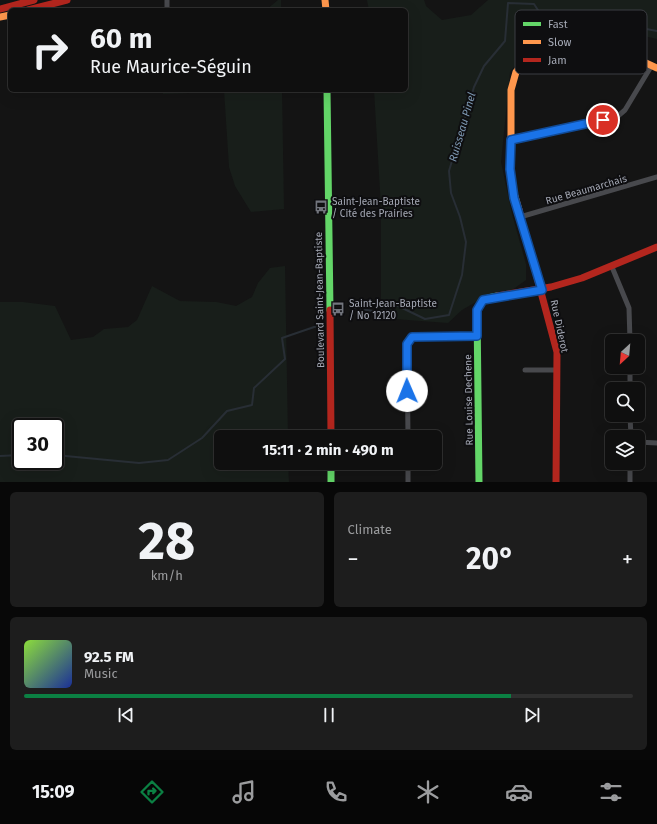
<!DOCTYPE html>
<meta charset="utf-8">
<style>
:root{--surface:#0f0f0f;--page:#1d1d1d;--text:#f1f3f6;--muted:#9b9c9e;--line:#2f2f2f;--accent:#0b8043}
body{margin:0;font-family:"Fira Sans",sans-serif;background:var(--page);color:var(--text);height:100vh;display:flex;flex-direction:column;font-size:15px;white-space:nowrap}
*{box-sizing:border-box;margin:0}
p{font-size:13px;color:var(--muted)}
.icon{flex:none;width:22px;height:22px;fill:none;stroke:currentColor;stroke-width:2;stroke-linecap:round;stroke-linejoin:round}
.map{position:relative;height:482px;overflow:hidden}
.drawer{display:flex;flex-direction:column;gap:10px;padding:10px;background:#080808;flex:1}
.drawer>*{flex:none}
.banner{position:absolute;left:8px;top:8px;width:400px;height:84px;border-radius:6px;box-shadow:0 4px 16px #0002,0 0 0 1px var(--line);background:#0f0f0f;color:var(--text);overflow:hidden}
.needle{width:26px;rotate:206deg}
.buttons{position:absolute;left:605px;top:334px;display:grid;gap:8px}
.buttons a{display:grid;place-items:center;width:40px;height:40px;border-radius:6px;background:var(--surface);box-shadow:0 4px 16px #0002,0 0 0 1px var(--line);font-size:20px}
.speed{position:absolute;left:12px;top:418px;display:flex;gap:8px;font-size:20px;font-weight:700;text-align:center}
.speed>*{display:grid;place-content:center;width:52px;height:52px;border-radius:50%;background:var(--surface);box-shadow:0 4px 16px #0002,0 0 0 1px var(--line);line-height:1}
.speed .limit{border:2px solid #111;border-radius:6px;background:#fff;color:#111}
.pin{position:absolute;display:grid;place-items:center;width:34px;height:34px;color:#fff;margin:-17px;border:2px solid #fff;border-radius:50%;box-shadow:0 1px 4px #0007}
.me{position:absolute;width:44px;margin:-22px;rotate:359deg;stroke-linejoin:round;filter:drop-shadow(0 0 3px #0008)}
.turn{display:flex;align-items:center;gap:14px;height:84px;padding:0 16px;font-size:18px}
.turn .icon{width:52px;height:52px;stroke-width:2.5}
.turn b{display:block;font-size:28px;line-height:34px}
.big{font-size:30px;font-weight:700;line-height:1.1}
.drawer .widget{flex:1;display:flex;flex-direction:column;justify-content:center;gap:6px;min-width:0;padding:0 14px;border-radius:6px;background:var(--page)}
.drawer .dial{align-items:center;gap:0}
.dial b{font-size:52px;line-height:1}
.song{display:flex;align-items:center;gap:12px}
.cover{width:48px;height:48px;border-radius:6px;background:linear-gradient(135deg,hsl(90 70% 55%),hsl(230 70% 35%))}
.played{height:4px;border-radius:2px;background:linear-gradient(90deg,var(--accent) 80%,var(--line) 80%)}
.keys{display:flex;justify-content:space-around;direction:ltr}
.heat{display:flex;justify-content:space-between;align-items:center;font-size:22px;direction:ltr}
.drawer .tiles{flex:1;display:grid;gap:10px;grid-template-columns:1fr 1fr}
.widget:last-child{grid-column:span 2}
.trip{position:absolute;left:214px;top:430px;width:228px;height:40px;border-radius:6px;background:var(--surface);box-shadow:0 4px 16px #0002,0 0 0 1px var(--line);font-weight:700;line-height:40px;text-align:center}
.dock{display:flex;height:64px;justify-content:space-around;align-items:center;background:#060606;color:var(--muted)}
.dock .icon{width:28px;height:28px}
.dock .selected{color:var(--accent)}
.dock b{font-size:18px;color:var(--text)}
.map>svg:first-child{display:block}
.green{fill:#181e1a;fill-rule:evenodd}
.lines{fill:none;stroke-linecap:round;stroke-linejoin:round}
.stream{stroke:#282e35;stroke-width:2}
.street{stroke:#48494d;stroke-width:5}
.fast{stroke:#63d668;stroke-width:7}
.slow{stroke:#ff974d;stroke-width:7}
.jam{stroke:#b3261e;stroke-width:7}
.route-casing{stroke:#114b97;stroke-width:10}
.route{stroke:#1a73e8;stroke-width:7}
.labels{text-anchor:middle;stroke-width:4;stroke-linejoin:round;paint-order:stroke}
.street-label{font-size:10px;fill:#a5a9b5;stroke:#0e0e10}
.poi-label{font-size:10px;fill:#a5a9b5;stroke:#0e0e10;text-anchor:start}
.water-label{font-size:11px;font-style:italic;fill:#7c96b0;stroke:#0e0e10}
.key{fill:#0e0e10;stroke:#3b3c42;stroke-width:1}
.key-label{font-size:11px;fill:#a5a9b5}
</style>
<div class="map">
<svg width="657" height="482" viewBox="0 0 657 482">
<rect width="100%" height="100%" fill="#141414"/>
<g class="green">
<polygon points="278,0 281,0 281,10 266,10"/>
<polygon points="367,0 424,0 426,6 442,20 471,15 488,0 657,0 657,39 626,32 577,32 525,53 510,72 501,162 512,214 526,264 526,280 512,290 481,299 462,310 448,323 381,318 381,208 374,90 406,90 406,10 369,10"/>
<polygon points="163,90 189,90 189,93 163,94"/>
<polygon points="224,90 282,90 284,209 251,212 235,186 229,167"/>
<path d="M 285,266 L 288,437 L 221,437 L 221,463 L 288,463 L 289,482 L 0,482 L 0,302 L 23,302 L 55,306 L 71,340 L 93,337 L 104,329 L 128,327 L 137,320 L 152,286 L 180,301 L 216,302 L 236,306 L 252,297 L 258,283 L 270,268 ZM 21,427 L 55,427 L 55,461 L 21,461 Z"/>
</g>
<g class="lines">
<g class="stream">
<polyline points="349,307 379,312 396,305 425,319 449,315 462,275 466,242 460,217 451,193 449,171 474,87 484,66 505,41 508,3 534,4 547,24 570,32 615,23 657,31"/>
<polyline points="55,455 139,463 168,460 202,438 227,411 252,405 254,388 285,359 282,338 320,325"/>
<polyline points="0,456 21,455"/>
</g>
<g class="street">
<polyline points="167,10 167,0"/>
<polyline points="511,140 618,116 625,110 652,65"/>
<polyline points="520,217 657,177"/>
<polyline points="612,267 629,308 630,341"/>
<polyline points="630,367 630,389"/>
<polyline points="525,370 556,370"/>
<polyline points="630,415 631,437"/>
<polyline points="408,437 407,345 413,337 477,336"/>
<polyline points="638,442 657,443"/>
<polyline points="408,463 408,482"/>
<polyline points="630,482 630,463"/>
</g>
<g class="fast">
<polyline points="327,90 330,310"/>
<polyline points="331,463 331,482"/>
<path d="M 479,482 L 477,310 C 481,299 486,298 497,296"/>
</g>
<g class="slow">
<polyline points="325,0 326,10"/>
<polyline points="0,17 10,15"/>
<polyline points="519,210 511,183 511,90 516,72 524,61 528,58 545,54 576,49 600,48 622,52 657,68"/>
</g>
<g class="jam">
<polyline points="0,9 34,0"/>
<polyline points="28,10 67,0"/>
<polyline points="519,210 557,352 556,482"/>
<polyline points="497,296 551,287 582,278 657,247"/>
<polyline points="330,310 331,437"/>
</g>
</g>
<g class="lines">
<g class="route-casing">
<polyline id="route" points="407,391 407,344 412,337 477,336 477,310 483,300 542,290 514,198 510,169 511,140 603,120"/>
</g>
<use href="#route" class="route"/>
</g>
<defs>
<g id="bus-bare" transform="scale(1.08)"><path d="M-5-6H5V4H4V6H2V4H-2V6H-4V4H-5ZM-3.5-4V0h7V-4ZM-3.5 1.2v1.5H-2V1.2ZM2 1.2v1.5H3.5V1.2Z" fill="#72757d" stroke="#0e0e10" stroke-width="2.5" paint-order="stroke"/></g>
</defs>
<g fill-rule="evenodd">
<use href="#bus-bare" x="321" y="207"/>
<use href="#bus-bare" x="338" y="309"/>
</g>
<g class="labels">
<g class="street-label">
<text transform="translate(586 189) rotate(-16)" y="4">Rue Beaumarchais</text>
<text transform="translate(319 300) rotate(-91)" y="4">Boulevard Saint-Jean-Baptiste</text>
<text transform="translate(560 326) rotate(78)" y="4">Rue Diderot</text>
<text transform="translate(468 400) rotate(-91)" y="4">Rue Louise Dechene</text>
</g>
<g class="poi-label">
<text x="332" y="205">Saint-Jean-Baptiste<tspan x="332" dy="12">/ Cité des Prairies</tspan></text>
<text x="349" y="307">Saint-Jean-Baptiste<tspan x="349" dy="12">/ No 12120</tspan></text>
</g>
<g class="water-label">
<text transform="translate(462 127) rotate(-74)" y="4">Ruisseau Pinel</text>
</g>
</g>
<rect x="515" y="10" width="132" height="64" rx="6" class="key"/>
<rect x="523" y="22" width="18" height="4" fill="#63d668"/>
<rect x="523" y="40" width="18" height="4" fill="#ff974d"/>
<rect x="523" y="58" width="18" height="4" fill="#b3261e"/>
<g class="key-label">
<text x="548" y="28">Fast</text>
<text x="548" y="46">Slow</text>
<text x="548" y="64">Jam</text>
</g>
</svg>
<div class="buttons">
<a><svg class="needle" viewBox="-14 -14 28 28"><path d="M0-13l5 13h-10z" fill="#e53935"/><path d="M0 13l5-13h-10z" fill="#9b9c9e"/></svg></a>
<a><svg class="icon" aria-label="search" viewBox="0 0 24 24"><circle cx="10" cy="10" r="6"/><path d="M15 15l6 6"/></svg></a>
<a><svg class="icon" aria-label="layers" viewBox="0 0 24 24"><path d="M12 4l9 5-9 5-9-5zM3 14l9 5 9-5"/></svg></a>
</div>
<div class="speed"><div class="limit">30</div></div>
<div class="pin" style="left:603px;top:120px;background:#d93025"><svg class="icon" aria-label="arrive" viewBox="0 0 24 24"><path d="M6 21V4h12l-3 4 3 4H6"/></svg></div>
<svg class="me" style="left:407px;top:391px" viewBox="-20 -20 40 40"><circle r="19" fill="#fff"/><path d="M0-13L10 11 0 6-10 11z" fill="#1a73e8"/></svg>
<div class="trip">15:11 · 2 min · 490 m</div>
<div class="banner">
<div class="turn"><svg class="icon" aria-label="right" viewBox="0 0 24 24"><path d="M7 20v-9h11M14 6l5 5-5 5"/></svg><div><b>60 m</b>Rue Maurice-Séguin</div></div>
</div>
</div>
<section class="drawer">
<div class="tiles">
<div class="widget dial"><b>28</b><p>km/h</p></div>
<div class="widget"><p>Climate</p>
<div class="heat"><a>−</a><b class="big">20°</b><a>+</a></div>
</div>
<div class="widget">
<div class="song"><i class="cover"></i><div><b>92.5 FM</b><p>Music</p></div></div>
<div class="played"></div>
<div class="keys"><svg class="icon" aria-label="previous" viewBox="0 0 24 24"><path d="M18 5L8 12l10 7zM5 5v14"/></svg><svg class="icon" aria-label="pause" viewBox="0 0 24 24"><path d="M8 5v14M16 5v14"/></svg><svg class="icon" aria-label="next" viewBox="0 0 24 24"><path d="M6 5l10 7-10 7zM19 5v14"/></svg></div>
</div>
</div>
</section>
<nav class="dock">
<b>15:09</b>
<svg class="icon selected" aria-label="directions" viewBox="0 0 24 24"><path d="M12 3l9 9-9 9-9-9zM9 14v-3h6M13 9l2 2-2 2"/></svg>
<svg class="icon" aria-label="music" viewBox="0 0 24 24"><path d="M9 18V5l10-2v13"/><circle cx="6" cy="18" r="3"/><circle cx="16" cy="16" r="3"/></svg>
<svg class="icon" aria-label="phone" viewBox="0 0 24 24"><path d="M5 4h4l2 5-3 2q2 4 5 5l2-3 5 2v4C11 20 4 13 5 4z"/></svg>
<svg class="icon" aria-label="climate" viewBox="0 0 24 24"><path d="M12 3v18M4 7l16 10M4 17L20 7"/></svg>
<svg class="icon" aria-label="car" viewBox="0 0 24 24"><path d="M5 17H2v-5l4-1 3-4h7l3 4 3 1v5h-3M9 17h6M6 11h13"/><circle cx="7" cy="17" r="2"/><circle cx="17" cy="17" r="2"/></svg>
<svg class="icon" aria-label="filters" viewBox="0 0 24 24"><path d="M4 7h16M4 17h16"/><circle cx="9" cy="7" r="2"/><circle cx="15" cy="17" r="2"/></svg>
</nav>
